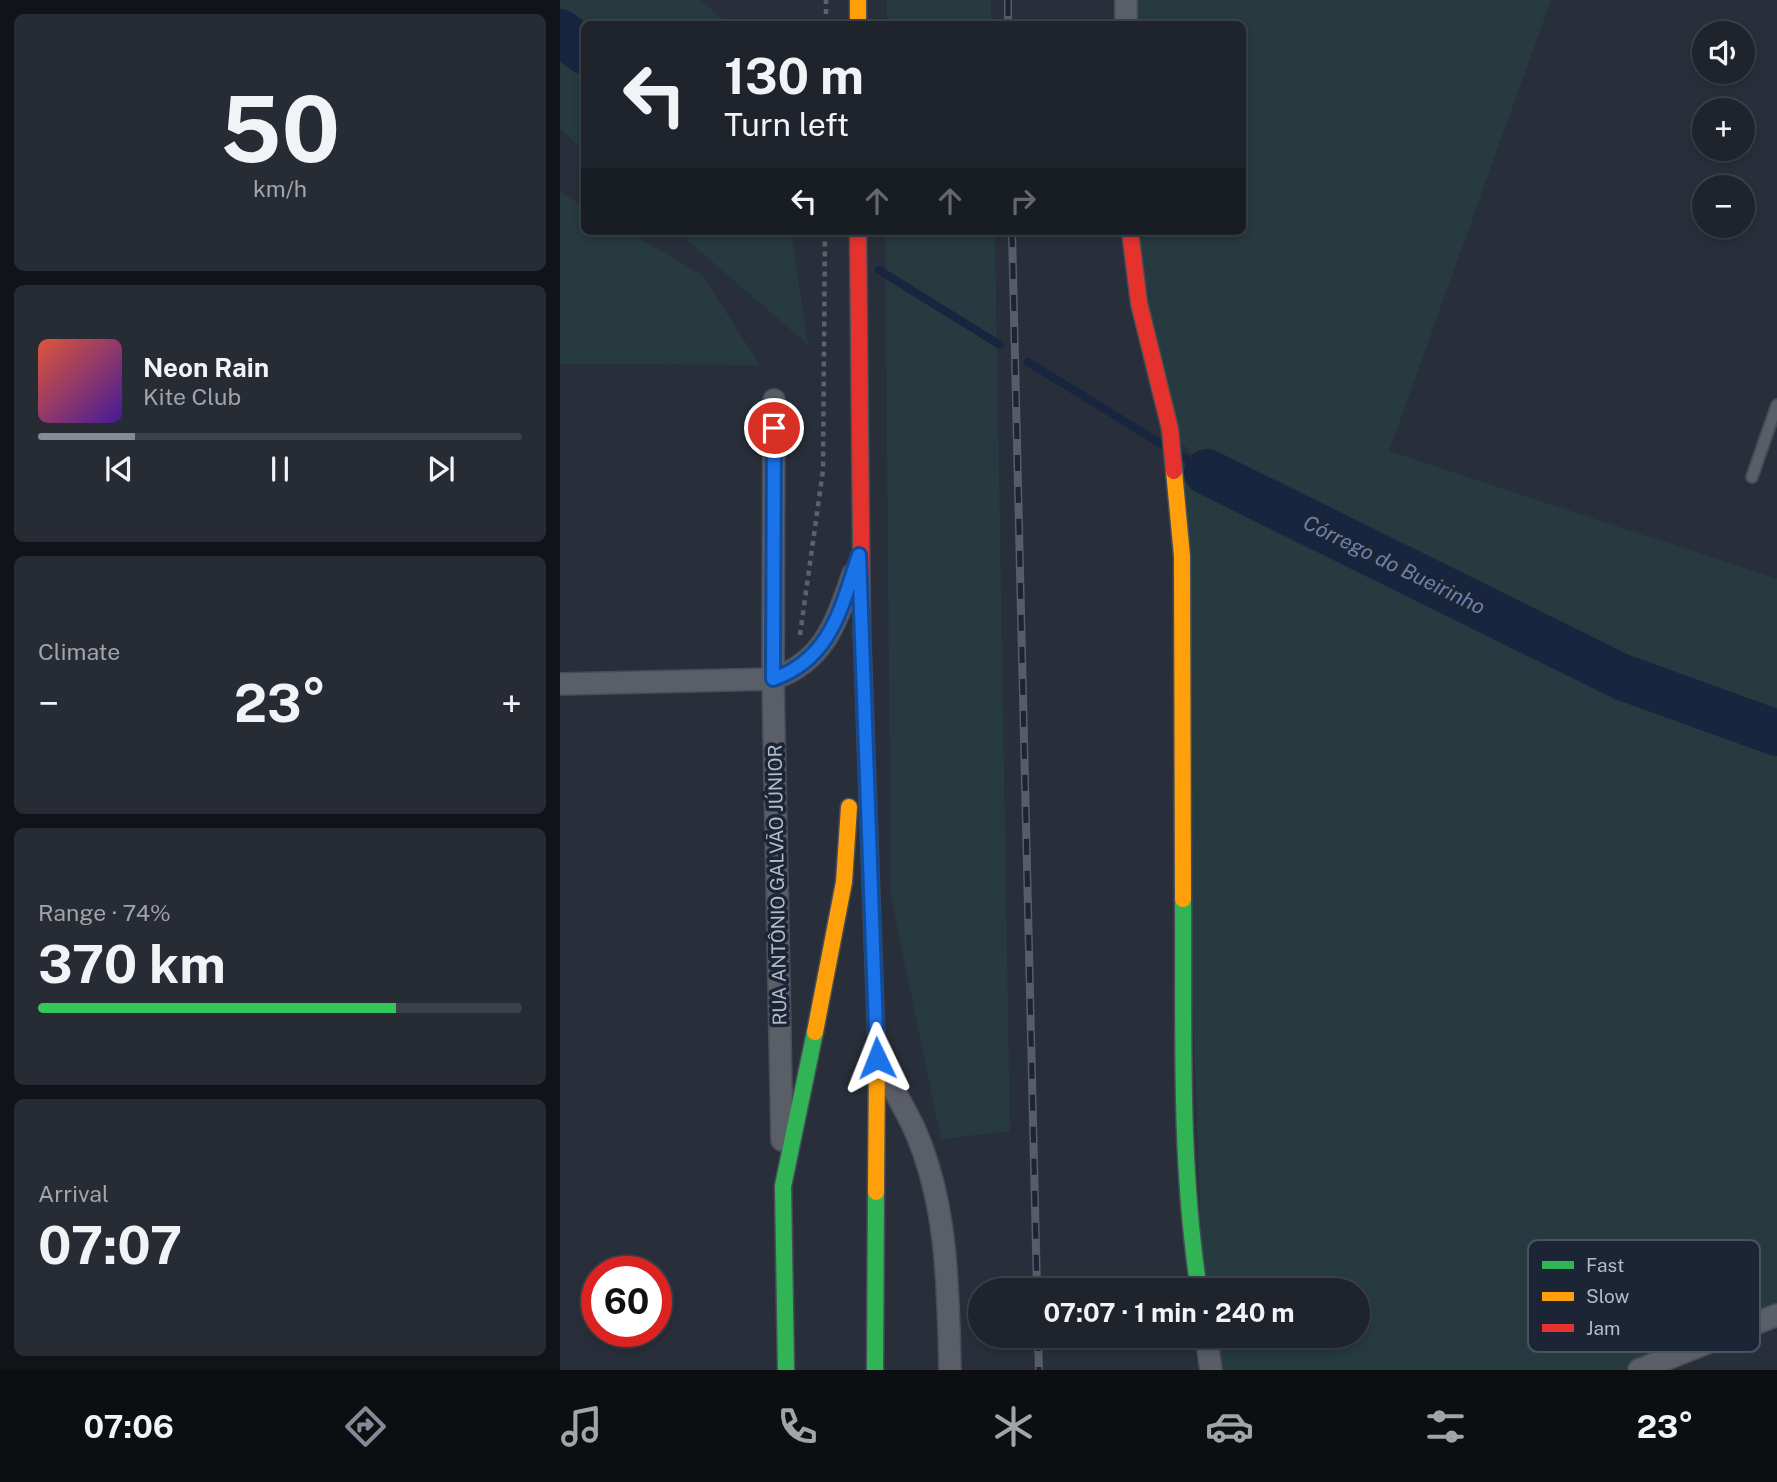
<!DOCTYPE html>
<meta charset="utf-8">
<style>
:root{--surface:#1f232c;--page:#272b34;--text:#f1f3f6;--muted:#a1a4a9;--line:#3c4048;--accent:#838a98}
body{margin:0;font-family:"Public Sans",sans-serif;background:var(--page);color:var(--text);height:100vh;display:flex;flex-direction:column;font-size:26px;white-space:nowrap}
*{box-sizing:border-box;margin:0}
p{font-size:23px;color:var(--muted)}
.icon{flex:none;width:38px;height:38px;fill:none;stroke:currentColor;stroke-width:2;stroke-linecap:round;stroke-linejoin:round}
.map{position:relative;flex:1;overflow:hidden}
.panel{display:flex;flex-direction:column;gap:14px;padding:14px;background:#111318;width:560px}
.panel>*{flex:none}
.guide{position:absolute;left:21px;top:21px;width:665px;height:214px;border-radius:10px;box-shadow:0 4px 10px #0003,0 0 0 2px var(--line);background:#1f232c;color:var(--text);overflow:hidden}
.tools{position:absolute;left:1132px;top:21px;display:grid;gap:14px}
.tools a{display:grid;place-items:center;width:63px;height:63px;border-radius:50%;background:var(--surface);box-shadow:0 4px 10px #0003,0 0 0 2px var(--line);font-size:35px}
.speed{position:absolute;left:21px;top:1256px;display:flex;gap:14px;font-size:35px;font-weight:700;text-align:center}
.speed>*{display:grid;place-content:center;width:91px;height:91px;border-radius:50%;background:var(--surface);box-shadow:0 4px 10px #0003,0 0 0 2px var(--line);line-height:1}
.speed .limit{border:10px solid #d22;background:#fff;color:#111}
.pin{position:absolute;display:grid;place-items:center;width:60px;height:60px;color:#fff;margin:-30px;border:4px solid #fff;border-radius:50%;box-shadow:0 2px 7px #0007}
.me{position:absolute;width:77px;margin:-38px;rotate:358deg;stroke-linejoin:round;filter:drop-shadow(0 0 5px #0008)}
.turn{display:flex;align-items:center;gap:24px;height:147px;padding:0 28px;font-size:32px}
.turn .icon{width:91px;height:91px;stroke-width:2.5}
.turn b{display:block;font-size:49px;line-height:60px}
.lanes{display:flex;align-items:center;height:66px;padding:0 28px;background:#0003;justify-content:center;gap:35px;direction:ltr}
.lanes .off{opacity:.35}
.big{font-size:52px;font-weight:700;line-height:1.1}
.panel .tile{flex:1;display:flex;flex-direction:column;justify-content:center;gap:10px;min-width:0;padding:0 24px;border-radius:10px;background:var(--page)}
.panel .dial{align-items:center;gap:0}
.dial b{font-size:91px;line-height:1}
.song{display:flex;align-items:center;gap:21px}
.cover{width:84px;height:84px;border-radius:10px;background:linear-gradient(135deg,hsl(10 70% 55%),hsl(260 70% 35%))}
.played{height:7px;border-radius:4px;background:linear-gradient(90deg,var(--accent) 20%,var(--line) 20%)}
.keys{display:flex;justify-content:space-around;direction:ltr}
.heat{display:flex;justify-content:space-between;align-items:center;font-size:38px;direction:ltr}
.charge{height:10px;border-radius:5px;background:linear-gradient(90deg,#34c759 74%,var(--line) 0)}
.trip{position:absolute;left:408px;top:1278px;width:402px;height:70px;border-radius:35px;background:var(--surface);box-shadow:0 4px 10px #0003,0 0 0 2px var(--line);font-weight:700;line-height:70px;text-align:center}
.menu{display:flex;height:112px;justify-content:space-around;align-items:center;background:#0c0e12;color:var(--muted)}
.menu .icon{width:49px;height:49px}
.menu .active{color:var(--accent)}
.menu b{font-size:32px;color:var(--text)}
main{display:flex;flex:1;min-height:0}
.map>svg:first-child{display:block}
.green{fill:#263a40}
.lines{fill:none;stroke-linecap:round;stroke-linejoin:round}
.stream{stroke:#17253f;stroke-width:8}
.river{stroke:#17253f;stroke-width:46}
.lane-casing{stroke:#474c56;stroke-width:14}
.street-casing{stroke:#474c56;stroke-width:24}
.fast-casing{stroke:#474c56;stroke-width:19}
.slow-casing{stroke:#474c56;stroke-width:19}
.jam-casing{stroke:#474c56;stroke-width:19}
.path{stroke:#5c616a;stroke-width:4.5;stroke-dasharray:5 5;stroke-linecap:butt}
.lane{stroke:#5a5e67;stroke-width:10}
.street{stroke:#5a5e67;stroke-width:21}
.fast{stroke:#30b455;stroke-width:16}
.slow{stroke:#ff9f0a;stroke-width:16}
.jam{stroke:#e5322d;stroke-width:16}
.rail-casing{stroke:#585d65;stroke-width:8}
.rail{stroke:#1c2535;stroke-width:5;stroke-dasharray:16;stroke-linecap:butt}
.route-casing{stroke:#114b97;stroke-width:18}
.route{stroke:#1a73e8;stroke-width:12}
.labels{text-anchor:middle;stroke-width:7;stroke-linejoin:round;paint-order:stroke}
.street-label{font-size:19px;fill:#b4bbcb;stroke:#1c2535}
.water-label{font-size:21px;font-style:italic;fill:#6b82ac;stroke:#1c2535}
.key{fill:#1c2535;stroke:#4a5262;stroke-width:2}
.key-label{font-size:19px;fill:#b4bbcb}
</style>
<main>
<section class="panel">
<div class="tile dial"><b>50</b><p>km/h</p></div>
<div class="tile">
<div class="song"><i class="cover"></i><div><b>Neon Rain</b><p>Kite Club</p></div></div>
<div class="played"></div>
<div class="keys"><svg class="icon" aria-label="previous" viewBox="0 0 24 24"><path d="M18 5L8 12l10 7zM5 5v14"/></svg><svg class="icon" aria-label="pause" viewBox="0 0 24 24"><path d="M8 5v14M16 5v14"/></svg><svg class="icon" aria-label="next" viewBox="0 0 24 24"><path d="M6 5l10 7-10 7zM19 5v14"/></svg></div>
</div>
<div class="tile"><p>Climate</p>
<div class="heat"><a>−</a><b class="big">23°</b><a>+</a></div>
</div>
<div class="tile"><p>Range · 74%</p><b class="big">370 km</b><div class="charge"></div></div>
<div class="tile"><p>Arrival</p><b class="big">07:07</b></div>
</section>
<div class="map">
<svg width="1217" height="1370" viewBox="0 0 1217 1370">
<rect width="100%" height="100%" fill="#292f3a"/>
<g class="green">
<polygon points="0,0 140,0 168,24 24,24 24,151 0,128"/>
<rect x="327" y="0" width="104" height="24"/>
<polygon points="571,0 991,0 829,451 1217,579 1217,1315 1079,1370 654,1370 649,1335 798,1335 798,1290 643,1290 613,451 645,469 610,429 570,231 682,231 682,24 571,24"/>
<polygon points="0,192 24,206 24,231 67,231 142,275 200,365 0,364"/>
<polygon points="117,231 231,231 248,345"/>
<polygon points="325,231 435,231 450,1131 381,1139 331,896"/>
</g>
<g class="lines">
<g class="stream">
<polyline points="319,270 440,345"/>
<polyline points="468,362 603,445"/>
<polyline points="620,455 647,472"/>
</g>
<g class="river">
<polyline points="0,32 24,51"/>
<polyline points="647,472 1062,677 1217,733"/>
</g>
<g class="lane-casing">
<polyline id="lane" points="1192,477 1217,405"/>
</g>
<g class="street-casing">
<g id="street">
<polyline points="566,0 566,24"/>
<polyline points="214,400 213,679 222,1140"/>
<path d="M 0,684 L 213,679 C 265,661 276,622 293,574"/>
<path d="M 321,1066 C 332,1087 344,1107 354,1128 C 388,1204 388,1288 390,1370"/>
<polyline points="646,1335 651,1370"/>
<polyline points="1079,1370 1217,1315"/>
</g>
</g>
<g class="fast-casing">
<g id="fast">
<path d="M 623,899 C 624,1030 619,1161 639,1290"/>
<polyline points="226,1370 223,1186 255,1032"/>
<polyline points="315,1370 316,1192"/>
</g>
</g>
<g class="slow-casing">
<g id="slow">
<polyline points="298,0 298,24"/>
<polyline points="614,471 622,556 623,899"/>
<polyline points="302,634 317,1058 316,1192"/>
<polyline points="255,1032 284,882 289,807"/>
</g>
</g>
<g class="jam-casing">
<g id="jam">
<polyline points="298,231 302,634"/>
<polyline points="570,231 579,303 610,429 614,471"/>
</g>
</g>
<g class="path">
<polyline points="266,24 266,0"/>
<polyline points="240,635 263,470 265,231"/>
</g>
<use href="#lane" class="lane"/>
<use href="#street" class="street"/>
<use href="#fast" class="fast"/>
<use href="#slow" class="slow"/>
<use href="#jam" class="jam"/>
<g class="rail-casing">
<g id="rail">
<polyline points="448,0 448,24"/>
<polyline points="452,231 477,1290"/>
<polyline points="478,1335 479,1370"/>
</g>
</g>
<use href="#rail" class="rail"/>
</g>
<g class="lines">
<g class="route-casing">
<path id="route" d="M 214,428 L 213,679 C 271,659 281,608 299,555 L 317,1058"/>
</g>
<use href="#route" class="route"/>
</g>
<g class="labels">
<g class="street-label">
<text transform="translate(217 885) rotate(-91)" y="7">RUA ANTÔNIO GALVÃO JÚNIOR</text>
</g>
<g class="water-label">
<text transform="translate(834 565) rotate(26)" y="7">Córrego do Bueirinho</text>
</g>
</g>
<rect x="968" y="1240" width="232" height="112" rx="10" class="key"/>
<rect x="982" y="1261" width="32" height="8" fill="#30b455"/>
<rect x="982" y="1292" width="32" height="9" fill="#ff9f0a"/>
<rect x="982" y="1324" width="32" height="8" fill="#e5322d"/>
<g class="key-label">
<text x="1026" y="1272">Fast</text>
<text x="1026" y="1303">Slow</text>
<text x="1026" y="1335">Jam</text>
</g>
</svg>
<div class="tools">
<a><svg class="icon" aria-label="sound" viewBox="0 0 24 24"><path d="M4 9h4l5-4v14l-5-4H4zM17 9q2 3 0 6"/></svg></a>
<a>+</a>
<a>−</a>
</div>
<div class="speed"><div class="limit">60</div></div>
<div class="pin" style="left:214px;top:428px;background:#d93025"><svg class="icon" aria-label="arrive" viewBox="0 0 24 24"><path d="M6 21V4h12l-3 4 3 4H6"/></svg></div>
<svg class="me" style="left:317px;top:1058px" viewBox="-20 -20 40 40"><path d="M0-17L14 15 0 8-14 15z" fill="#1a73e8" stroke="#fff" stroke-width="4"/></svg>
<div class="trip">07:07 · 1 min · 240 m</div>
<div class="guide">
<div class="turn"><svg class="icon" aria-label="left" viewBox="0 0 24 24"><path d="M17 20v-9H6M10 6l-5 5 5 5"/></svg><div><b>130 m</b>Turn left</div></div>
<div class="lanes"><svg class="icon" aria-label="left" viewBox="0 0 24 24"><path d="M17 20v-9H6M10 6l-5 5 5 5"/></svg><svg class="icon off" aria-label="ahead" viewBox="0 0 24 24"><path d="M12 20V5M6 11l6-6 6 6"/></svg><svg class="icon off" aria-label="ahead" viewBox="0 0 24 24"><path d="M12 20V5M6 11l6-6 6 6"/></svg><svg class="icon off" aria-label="right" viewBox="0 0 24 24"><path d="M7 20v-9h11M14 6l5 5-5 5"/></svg></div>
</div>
</div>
</main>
<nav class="menu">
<b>07:06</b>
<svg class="icon active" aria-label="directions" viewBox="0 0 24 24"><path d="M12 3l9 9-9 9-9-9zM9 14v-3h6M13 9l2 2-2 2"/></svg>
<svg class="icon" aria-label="music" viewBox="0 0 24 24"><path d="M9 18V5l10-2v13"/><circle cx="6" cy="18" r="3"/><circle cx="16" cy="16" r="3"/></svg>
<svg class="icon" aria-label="phone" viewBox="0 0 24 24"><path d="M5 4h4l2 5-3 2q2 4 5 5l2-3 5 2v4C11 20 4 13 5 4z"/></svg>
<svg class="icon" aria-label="climate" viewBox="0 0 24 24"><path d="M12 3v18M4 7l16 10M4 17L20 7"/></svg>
<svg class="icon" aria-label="car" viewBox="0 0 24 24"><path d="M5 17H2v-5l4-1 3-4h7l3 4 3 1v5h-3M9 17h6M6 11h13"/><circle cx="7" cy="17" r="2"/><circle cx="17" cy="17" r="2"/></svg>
<svg class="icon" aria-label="filters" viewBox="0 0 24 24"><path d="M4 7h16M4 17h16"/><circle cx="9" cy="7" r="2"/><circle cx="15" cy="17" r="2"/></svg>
<b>23°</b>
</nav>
